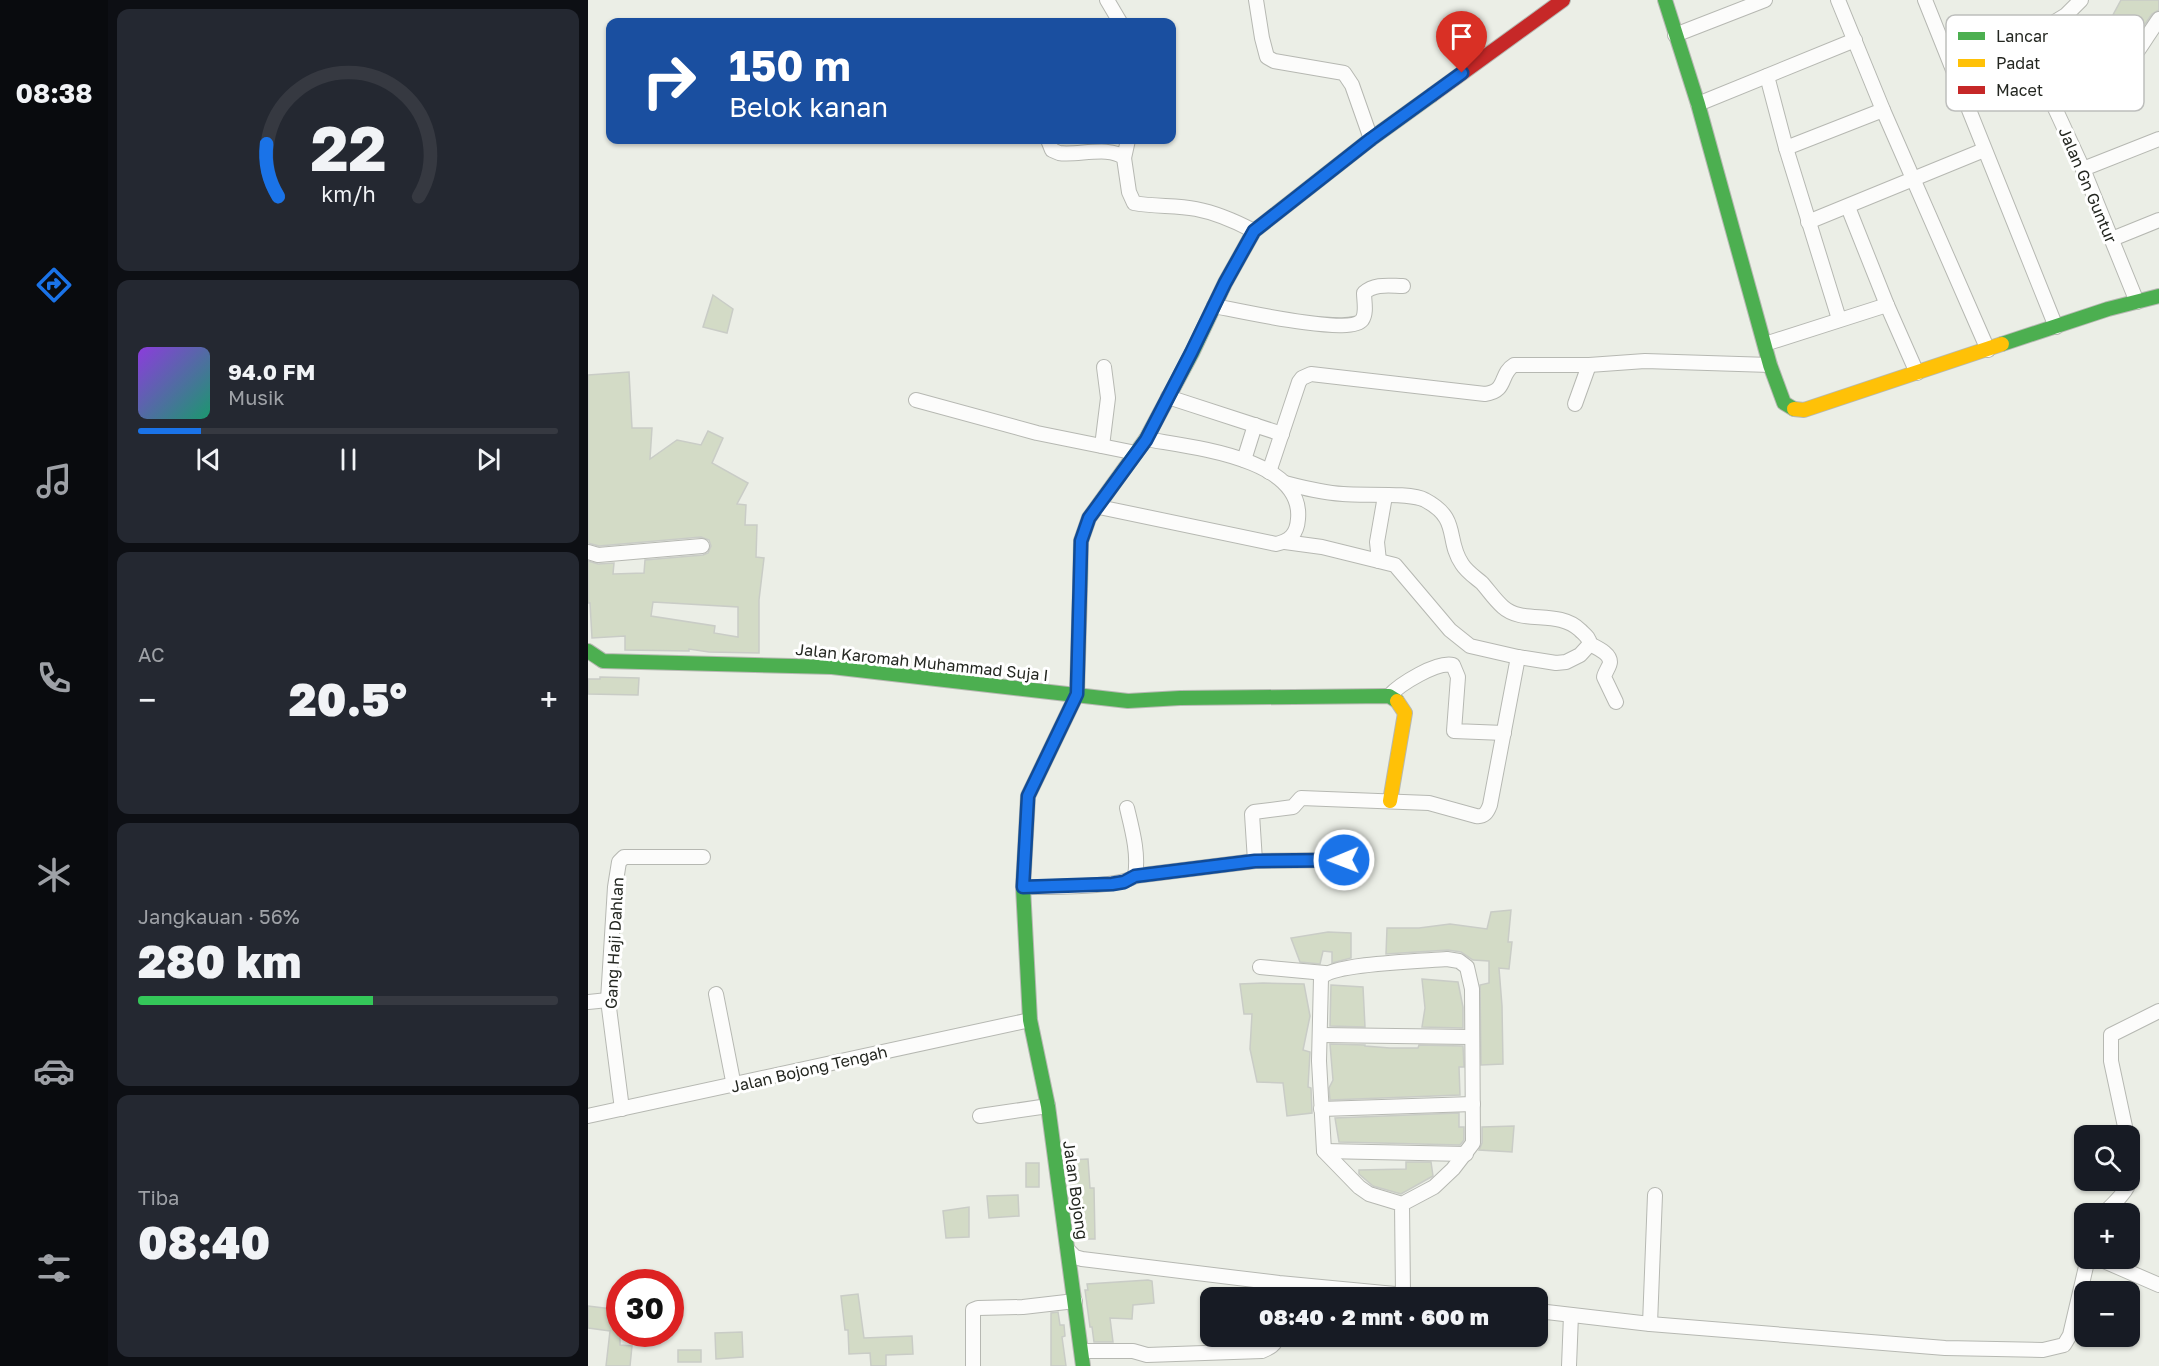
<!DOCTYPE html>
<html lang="id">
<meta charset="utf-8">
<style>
:root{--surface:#171b24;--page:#242831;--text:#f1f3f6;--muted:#9ea1a6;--line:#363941;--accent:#1a73e8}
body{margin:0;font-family:"Golos Text",sans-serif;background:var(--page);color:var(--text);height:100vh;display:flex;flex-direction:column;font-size:22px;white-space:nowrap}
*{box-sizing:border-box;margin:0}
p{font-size:20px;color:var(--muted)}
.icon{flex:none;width:33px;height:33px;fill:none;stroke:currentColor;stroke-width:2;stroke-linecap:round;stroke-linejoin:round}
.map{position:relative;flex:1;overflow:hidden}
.details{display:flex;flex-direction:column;gap:9px;padding:9px;background:#0d0f14;width:480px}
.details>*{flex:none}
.banner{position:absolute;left:18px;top:18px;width:570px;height:126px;border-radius:12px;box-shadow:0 2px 4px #0004;background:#1a4fa0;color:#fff;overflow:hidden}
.controls{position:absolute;left:1486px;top:1125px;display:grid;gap:12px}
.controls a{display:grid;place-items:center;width:66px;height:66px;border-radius:12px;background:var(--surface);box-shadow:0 2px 4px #0004;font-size:30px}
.speed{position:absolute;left:18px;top:1269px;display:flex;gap:12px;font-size:30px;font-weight:700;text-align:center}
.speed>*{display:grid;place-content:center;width:78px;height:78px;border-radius:50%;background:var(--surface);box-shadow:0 2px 4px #0004;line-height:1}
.speed .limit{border:9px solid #d22;background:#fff;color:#111}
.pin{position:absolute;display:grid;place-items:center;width:51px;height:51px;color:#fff;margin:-62px -26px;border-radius:50% 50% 50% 0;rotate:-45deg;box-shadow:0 0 6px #0007}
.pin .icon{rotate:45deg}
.me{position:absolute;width:66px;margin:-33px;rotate:269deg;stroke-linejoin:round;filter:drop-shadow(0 0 4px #0008)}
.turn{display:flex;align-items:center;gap:21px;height:126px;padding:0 24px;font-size:27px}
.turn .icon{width:78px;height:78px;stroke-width:2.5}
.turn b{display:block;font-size:42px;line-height:51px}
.big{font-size:45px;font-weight:800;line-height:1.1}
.details .tile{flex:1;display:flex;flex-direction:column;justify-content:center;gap:9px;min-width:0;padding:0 21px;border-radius:12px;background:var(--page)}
.details .dial{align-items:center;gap:0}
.dial svg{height:156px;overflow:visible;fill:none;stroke:var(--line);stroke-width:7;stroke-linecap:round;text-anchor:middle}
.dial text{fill:var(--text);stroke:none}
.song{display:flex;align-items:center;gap:18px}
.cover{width:72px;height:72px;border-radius:9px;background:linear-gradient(135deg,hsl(270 70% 55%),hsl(160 70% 35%))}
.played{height:6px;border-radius:3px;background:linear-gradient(90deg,var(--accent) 15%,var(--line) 15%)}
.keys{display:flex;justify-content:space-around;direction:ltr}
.heat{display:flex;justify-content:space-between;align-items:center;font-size:33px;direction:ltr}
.charge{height:9px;border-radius:4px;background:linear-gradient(90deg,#34c759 56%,var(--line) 0)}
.trip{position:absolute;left:612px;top:1287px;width:348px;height:60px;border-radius:12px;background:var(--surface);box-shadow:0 2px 4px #0004;font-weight:800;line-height:60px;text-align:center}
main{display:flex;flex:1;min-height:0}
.menu{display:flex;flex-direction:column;width:108px;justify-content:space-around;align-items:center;background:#090b0e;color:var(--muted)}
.menu .icon{width:42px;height:42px}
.menu .selected{color:var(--accent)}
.menu b{font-size:27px;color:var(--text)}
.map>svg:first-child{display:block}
.building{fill:#d3dbc6;stroke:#c9ccc6;stroke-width:1.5;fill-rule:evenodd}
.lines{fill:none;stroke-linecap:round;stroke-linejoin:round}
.street-casing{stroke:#b6b8b2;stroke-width:16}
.fast-casing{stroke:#b6b8b2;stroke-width:16}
.slow-casing{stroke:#b6b8b2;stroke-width:16}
.jam-casing{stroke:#b6b8b2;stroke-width:16}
.street{stroke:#fcfcfb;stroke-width:14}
.fast{stroke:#4caf50;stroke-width:14}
.slow{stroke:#ffc107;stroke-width:14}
.jam{stroke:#c62828;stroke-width:14}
.route-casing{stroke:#114b97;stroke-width:15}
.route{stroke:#1a73e8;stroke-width:10}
.labels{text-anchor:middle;stroke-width:6;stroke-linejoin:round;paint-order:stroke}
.street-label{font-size:16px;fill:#242721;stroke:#fff}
.key{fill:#fff;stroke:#bdbebc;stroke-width:1.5}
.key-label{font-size:16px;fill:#242721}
</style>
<main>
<nav class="menu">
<b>08:38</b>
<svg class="icon selected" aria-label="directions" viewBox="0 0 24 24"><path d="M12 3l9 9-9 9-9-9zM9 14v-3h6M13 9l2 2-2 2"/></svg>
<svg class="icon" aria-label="music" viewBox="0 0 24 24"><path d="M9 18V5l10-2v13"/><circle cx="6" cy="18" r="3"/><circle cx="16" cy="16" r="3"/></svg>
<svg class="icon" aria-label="phone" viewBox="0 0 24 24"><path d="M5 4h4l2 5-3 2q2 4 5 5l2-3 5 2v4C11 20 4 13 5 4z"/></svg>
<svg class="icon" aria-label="climate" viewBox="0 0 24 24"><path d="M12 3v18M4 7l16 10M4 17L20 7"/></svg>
<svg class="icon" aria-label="car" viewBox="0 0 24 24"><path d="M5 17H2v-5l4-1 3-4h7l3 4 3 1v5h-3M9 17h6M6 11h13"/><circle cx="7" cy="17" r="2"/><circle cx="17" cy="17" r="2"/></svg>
<svg class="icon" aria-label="filters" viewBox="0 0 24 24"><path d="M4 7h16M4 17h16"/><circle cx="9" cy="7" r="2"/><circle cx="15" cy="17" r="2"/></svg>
</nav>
<section class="details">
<div class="tile dial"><svg viewBox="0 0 100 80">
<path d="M14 69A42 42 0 1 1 86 69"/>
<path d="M14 69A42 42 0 0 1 8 42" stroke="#1a73e8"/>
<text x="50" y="56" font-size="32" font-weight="700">22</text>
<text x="50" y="72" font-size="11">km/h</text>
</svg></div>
<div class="tile">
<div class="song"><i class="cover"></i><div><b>94.0 FM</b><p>Musik</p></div></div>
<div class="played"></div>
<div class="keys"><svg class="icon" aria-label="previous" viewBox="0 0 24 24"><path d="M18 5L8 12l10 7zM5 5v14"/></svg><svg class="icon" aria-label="pause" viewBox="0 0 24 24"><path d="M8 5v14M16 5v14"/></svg><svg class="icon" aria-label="next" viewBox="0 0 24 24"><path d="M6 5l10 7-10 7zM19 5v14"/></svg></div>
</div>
<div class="tile"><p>AC</p>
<div class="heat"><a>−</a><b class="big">20.5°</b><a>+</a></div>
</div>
<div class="tile"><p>Jangkauan · 56%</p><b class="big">280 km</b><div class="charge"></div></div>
<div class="tile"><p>Tiba</p><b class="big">08:40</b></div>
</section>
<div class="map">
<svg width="1571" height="1366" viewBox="0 0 1571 1366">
<rect width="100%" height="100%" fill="#ebeee6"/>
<g class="building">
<polygon points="1533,0 1571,0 1571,10 1564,14 1545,41 1519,26"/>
<polygon points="125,295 145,309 139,333 115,327"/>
<path d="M 41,372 L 44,428 L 64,428 L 62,459 L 89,440 L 113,445 L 120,431 L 135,438 L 124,463 L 160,483 L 149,504 L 158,505 L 157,525 L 169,525 L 168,557 L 176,558 L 171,600 L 171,653 L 121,652 L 101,649 L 101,651 L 37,650 L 37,636 L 4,638 L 2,603 L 0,603 L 0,561 L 10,564 L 26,563 L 25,574 L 56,573 L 57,560 L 115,555 L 120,553 L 123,546 L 121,540 L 113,537 L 11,546 L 0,543 L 0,375 ZM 65,602 L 150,607 L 150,637 L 126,633 L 127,626 L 63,616 Z"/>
<polygon points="12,677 51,678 50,695 0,694 0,679 12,679"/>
<polygon points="923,910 920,942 924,942 921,969 911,968 914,1006 915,1064 893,1065 892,985 901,983 901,961 885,960 873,952 860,950 798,954 799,928 831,928 862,924 899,929 903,912"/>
<polygon points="740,932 763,933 763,958 744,963 744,952 735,951 732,964 712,962 703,938"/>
<polygon points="834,979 870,982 875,1007 875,1028 834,1027 837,1008"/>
<polygon points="675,983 716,984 722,1016 715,1050 722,1052 720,1087 723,1088 724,1113 699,1116 695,1083 669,1082 662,1049 664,1014 656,1014 652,984"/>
<polygon points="743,985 775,987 777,1027 742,1026"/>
<polygon points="742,1044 777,1045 777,1046 802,1048 830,1048 831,1045 875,1046 876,1067 871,1067 872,1095 742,1100 741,1088 745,1080"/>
<polygon points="871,1113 871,1127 876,1127 876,1140 872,1145 751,1142 747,1118"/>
<polygon points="926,1126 924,1152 891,1150 894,1143 894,1127"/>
<polygon points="500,1159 502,1188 506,1188 507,1239 490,1239 479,1160"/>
<polygon points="818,1162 843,1162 845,1176 813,1194 785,1186 771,1174 771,1170 818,1169"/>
<rect x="438" y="1163" width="13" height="24"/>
<polygon points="430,1195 431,1216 401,1218 399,1196"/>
<polygon points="381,1207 381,1237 358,1238 355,1211"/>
<polygon points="560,1280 564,1281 566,1303 545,1305 544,1319 522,1318 525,1342 506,1342 504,1327 502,1327 497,1290 500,1290 499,1284"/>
<polygon points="270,1294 276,1338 324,1336 325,1354 298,1355 298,1366 283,1366 282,1353 261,1354 260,1330 257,1330 253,1296"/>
<polygon points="0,1306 32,1310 32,1345 44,1346 42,1366 18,1366 22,1331 0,1328"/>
<polygon points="470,1312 472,1325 476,1325 477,1336 474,1337 478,1366 463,1366 463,1313"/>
<polygon points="154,1332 155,1357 128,1359 127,1333"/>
<rect x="90" y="1350" width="23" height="12"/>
</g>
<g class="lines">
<g class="street-casing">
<g id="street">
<polyline points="519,0 532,22"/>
<polyline points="668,0 674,38 679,57 686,61 756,73 764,85 783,139"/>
<polyline points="1250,0 1295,110 1400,350"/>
<polyline points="1337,0 1468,327"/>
<polyline points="1087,35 1177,0"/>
<polyline points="1437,35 1466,106 1495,169 1549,302"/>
<polyline points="1363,64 1455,29 1478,15 1493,0"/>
<polyline points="1179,76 1198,148 1251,319"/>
<polyline points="1110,104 1267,40"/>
<path d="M 1466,106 L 1522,82 C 1543,66 1556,40 1571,19"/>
<path d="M 460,140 L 464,150 L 471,153 C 489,156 522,145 536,158 L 541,192 L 546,203 C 567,207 588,205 608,209 C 629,213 647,221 666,231"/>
<polyline points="1198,148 1295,110"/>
<polyline points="536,158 540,140"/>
<polyline points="1495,169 1571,139"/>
<polyline points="1260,207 1299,305 1329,373"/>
<polyline points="1220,222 1396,150"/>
<polyline points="1524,239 1571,220"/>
<path d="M 626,306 C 648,310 762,336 774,320 C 779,313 776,301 776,293 C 787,283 802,286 815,286"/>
<polyline points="1177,344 1299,305"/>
<polyline points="580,397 694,434"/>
<polyline points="328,400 449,433 548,453"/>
<polyline points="987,404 1001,365"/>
<polyline points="514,446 520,398 516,367"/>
<polyline points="656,460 667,425"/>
<path d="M 681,472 L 711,382 L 714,378 L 723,374 L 897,394 C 920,391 911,374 926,365 L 1001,365 L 1057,361 L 1182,365"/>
<path d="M 697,483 C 716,488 735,493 755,494 C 774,496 823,492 837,500 C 873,519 857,539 874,564 C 879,572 887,577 894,583 C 901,591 907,600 915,607 C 935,625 970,609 992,630 C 997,635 1001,637 1002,644 L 992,655 L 978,662 L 968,663 L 930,657 L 882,646 L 862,630 L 807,565 L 734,547 L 697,542"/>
<path d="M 511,507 L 688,544 C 702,541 709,534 710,519 C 716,457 600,447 558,439"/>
<polyline points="0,552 10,555 114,546"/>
<polyline points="791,561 789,542 797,496"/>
<path d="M 1002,644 C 1009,648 1022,653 1022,662 C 1022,666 1017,672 1016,677 L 1028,702"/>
<path d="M 801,696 C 812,684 849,661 865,665 L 870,677 L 866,731 L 916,733"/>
<path d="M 667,861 L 664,814 L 666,812 L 705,807 L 713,798 L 841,803 L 888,816 C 896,817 899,813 902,805 L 930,657"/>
<polyline points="547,876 667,861 756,860"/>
<path d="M 435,887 C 457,887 533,888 547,876 C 551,854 544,829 539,808"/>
<polyline points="672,967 737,973"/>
<polyline points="128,994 146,1086"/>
<polyline points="0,1002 20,1000"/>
<polyline points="733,1035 883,1037"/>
<polyline points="34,1109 20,1000 27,887 31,862 36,857 115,857"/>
<polyline points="733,1109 885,1104"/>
<polyline points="0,1116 442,1020"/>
<polyline points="392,1116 460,1106"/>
<polyline points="1539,1136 1523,1061 1523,1035 1571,1011"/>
<polyline points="736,1151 878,1154"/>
<path d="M 814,1204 L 781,1194 L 771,1187 L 736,1151 L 731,1061 L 733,978 C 744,963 837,961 859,959 L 871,961 L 879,967 L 884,989 L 885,1143 L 865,1169 L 846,1187 L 814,1204 L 815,1293"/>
<path d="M 1515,1214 C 1538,1192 1549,1183 1542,1150"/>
<polyline points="481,1251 487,1257 494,1259 691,1283 849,1298"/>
<polyline points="1509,1258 1571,1285"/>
<polyline points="950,1311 1062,1324 1357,1348 1455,1350 1476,1345 1482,1335 1500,1258"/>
<polyline points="1062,1324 1067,1195"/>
<path d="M 494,1351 L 545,1351 L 559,1355 L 674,1351 C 681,1348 688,1345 689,1336"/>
<polyline points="385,1366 385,1310 390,1308 435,1307 487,1301"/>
<polyline points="981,1366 983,1315"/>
</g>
</g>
<g class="fast-casing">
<g id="fast">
<polyline points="1077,0 1110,104 1182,365 1196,403 1206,409"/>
<polyline points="1414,344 1520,309 1571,296"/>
<polyline points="492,589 493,541 501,518 558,439 604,353 637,283 666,231 783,139 844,95"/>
<polyline points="0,651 15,661 244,667 540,701 592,698 801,696 809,701"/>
<polyline points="438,833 435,887 442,1020 460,1106 495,1366"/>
</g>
</g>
<g class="slow-casing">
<g id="slow">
<polyline points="1206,409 1216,410 1414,344"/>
<polyline points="802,801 817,713 809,701"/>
<polyline points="438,833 440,796 489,694 492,589"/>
</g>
</g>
<g class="jam-casing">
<polyline id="jam" points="844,95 975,0"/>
</g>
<use href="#street" class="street"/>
<use href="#fast" class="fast"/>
<use href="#slow" class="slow"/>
<use href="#jam" class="jam"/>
</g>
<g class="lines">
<g class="route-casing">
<polyline id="route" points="756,860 667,861 547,876 536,882 524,884 435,887 440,796 489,694 493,541 501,518 558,440 603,353 637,283 666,231 783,139 874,73"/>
</g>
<use href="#route" class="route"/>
</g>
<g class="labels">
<g class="street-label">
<text transform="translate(1500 185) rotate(67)" y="6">Jalan Gn Guntur</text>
<text transform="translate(334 662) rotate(6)" y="6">Jalan Karomah Muhammad Suja I</text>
<text transform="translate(26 943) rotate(-87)" y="6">Gang Haji Dahlan</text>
<text transform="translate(221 1069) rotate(-13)" y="6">Jalan Bojong Tengah</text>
<text transform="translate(488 1190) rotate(82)" y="6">Jalan Bojong</text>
</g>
</g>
<rect x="1358" y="15" width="198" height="96" rx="9" class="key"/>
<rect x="1370" y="32" width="27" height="8" fill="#4caf50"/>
<rect x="1370" y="59" width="27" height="8" fill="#ffc107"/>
<rect x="1370" y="86" width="27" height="8" fill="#c62828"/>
<g class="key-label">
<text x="1408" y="42">Lancar</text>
<text x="1408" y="69">Padat</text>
<text x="1408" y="96">Macet</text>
</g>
</svg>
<div class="controls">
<a><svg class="icon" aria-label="search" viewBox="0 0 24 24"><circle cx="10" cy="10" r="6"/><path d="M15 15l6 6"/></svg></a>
<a>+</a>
<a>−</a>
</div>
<div class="speed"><div class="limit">30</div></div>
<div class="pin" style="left:874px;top:73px;background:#d93025"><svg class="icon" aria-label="arrive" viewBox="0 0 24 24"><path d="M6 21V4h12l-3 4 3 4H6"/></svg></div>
<svg class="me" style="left:756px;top:860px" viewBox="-20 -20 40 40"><circle r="17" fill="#1a73e8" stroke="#fff" stroke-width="3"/><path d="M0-11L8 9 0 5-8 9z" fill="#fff"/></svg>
<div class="trip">08:40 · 2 mnt · 600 m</div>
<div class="banner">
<div class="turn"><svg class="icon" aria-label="right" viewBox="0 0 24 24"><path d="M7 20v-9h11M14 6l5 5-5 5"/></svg><div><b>150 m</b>Belok kanan</div></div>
</div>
</div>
</main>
